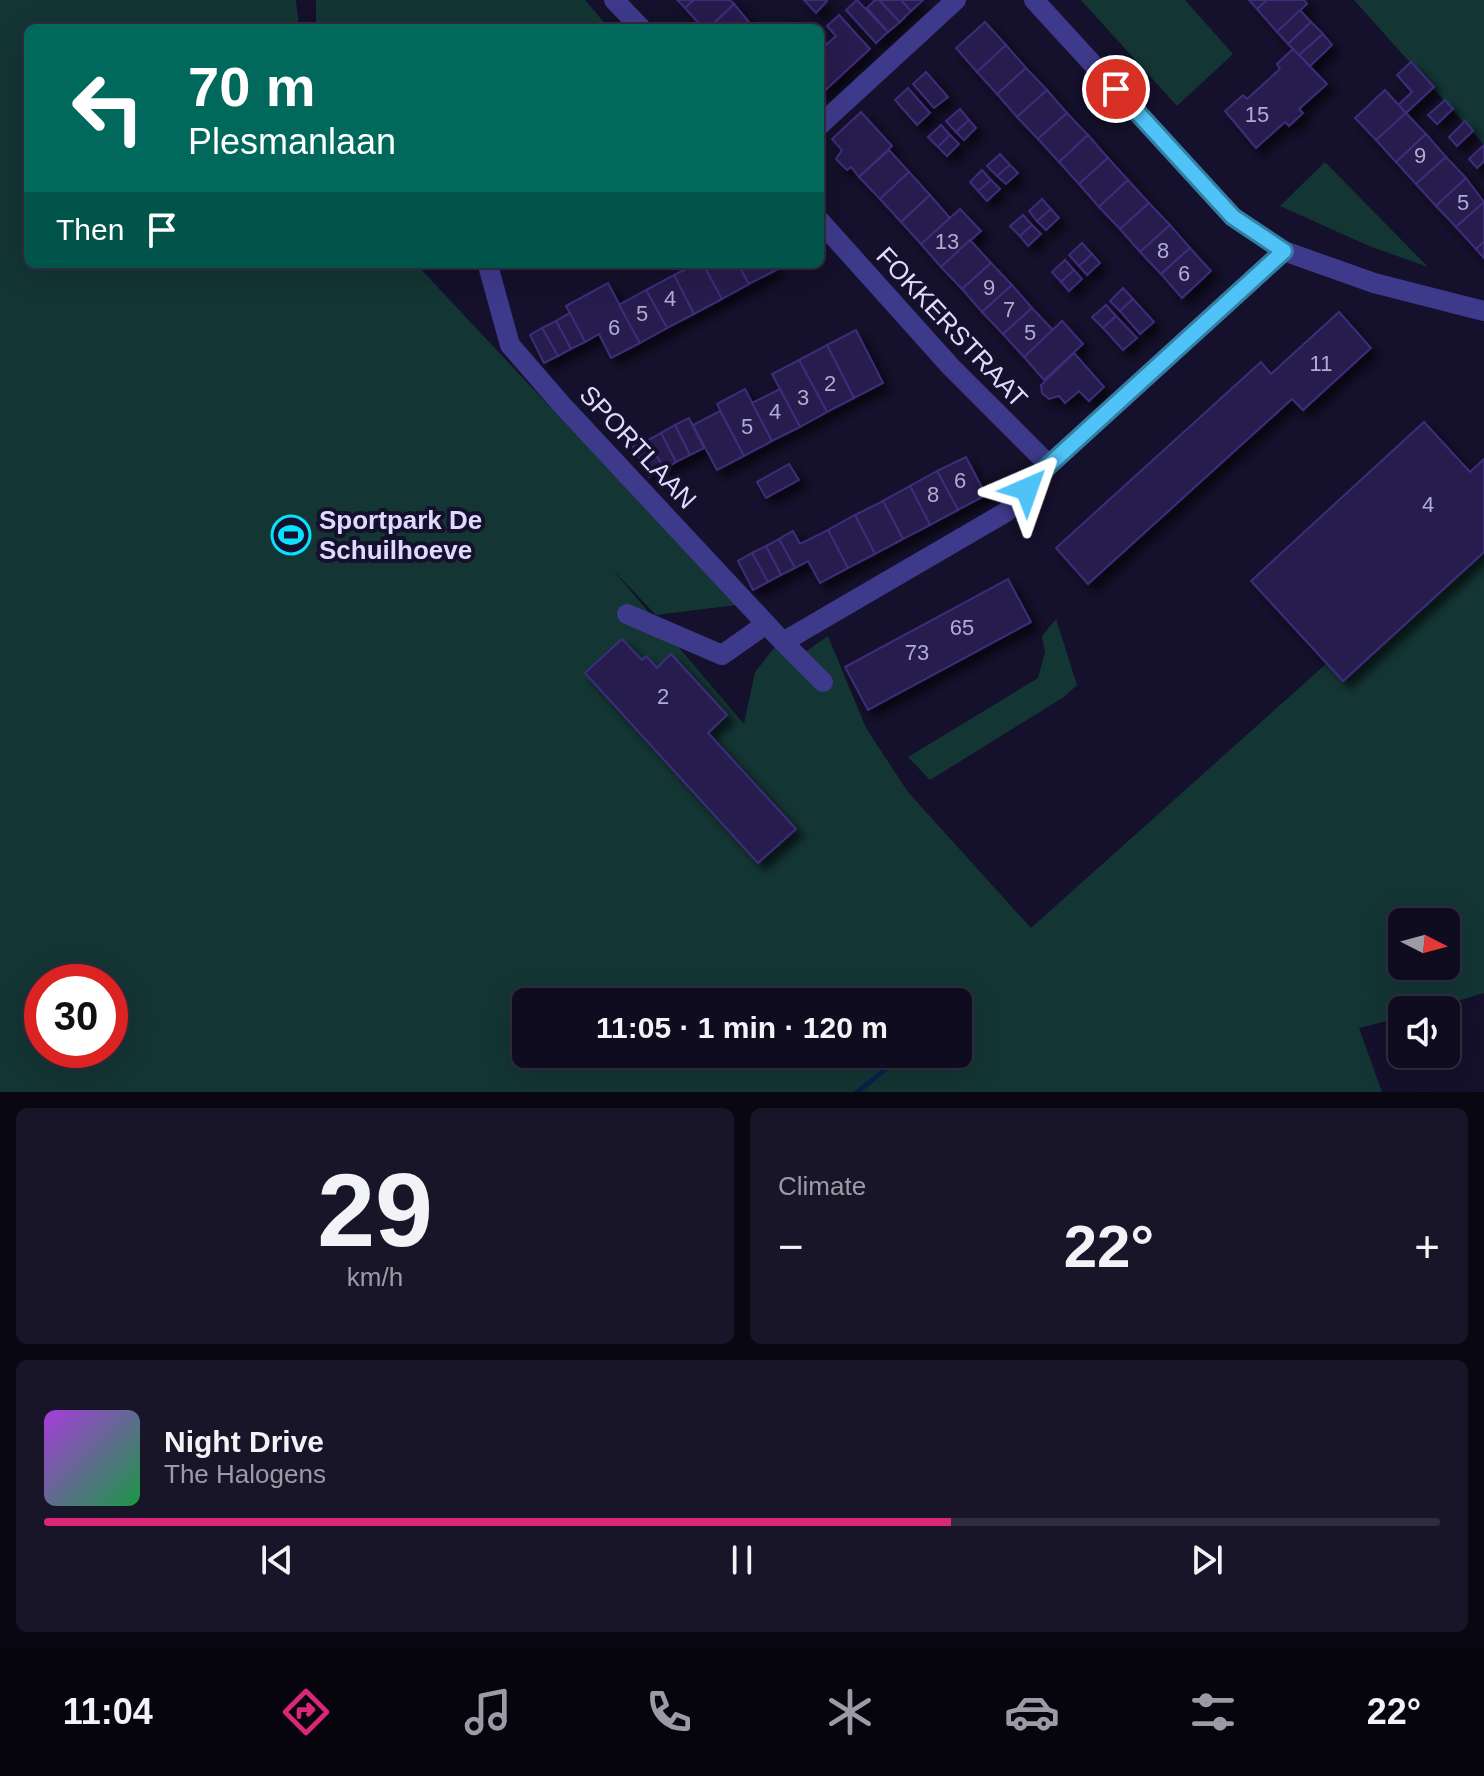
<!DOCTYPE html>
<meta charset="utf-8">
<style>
:root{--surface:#100c20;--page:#191529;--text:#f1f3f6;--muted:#9c9ba5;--line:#302c3e;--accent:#db2777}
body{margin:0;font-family:Arial,sans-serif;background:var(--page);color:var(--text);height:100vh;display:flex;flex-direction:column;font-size:30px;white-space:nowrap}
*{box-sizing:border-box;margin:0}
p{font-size:26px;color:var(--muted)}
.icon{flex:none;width:44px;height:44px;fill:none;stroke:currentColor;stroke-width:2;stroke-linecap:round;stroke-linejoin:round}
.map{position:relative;height:1092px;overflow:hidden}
.side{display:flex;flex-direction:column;gap:16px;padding:16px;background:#090712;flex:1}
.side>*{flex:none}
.top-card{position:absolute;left:24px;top:24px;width:800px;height:244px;border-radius:12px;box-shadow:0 8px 32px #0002,0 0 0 2px var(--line);background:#00695c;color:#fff;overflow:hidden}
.needle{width:52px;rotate:96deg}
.fabs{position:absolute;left:1388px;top:908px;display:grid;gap:16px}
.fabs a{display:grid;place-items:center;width:72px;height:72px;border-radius:12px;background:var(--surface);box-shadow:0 8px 32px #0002,0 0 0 2px var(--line);font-size:40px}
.speed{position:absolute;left:24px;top:964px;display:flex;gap:16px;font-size:40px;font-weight:700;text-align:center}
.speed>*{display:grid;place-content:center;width:104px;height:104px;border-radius:50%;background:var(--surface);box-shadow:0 8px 32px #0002,0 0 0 2px var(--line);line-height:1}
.speed .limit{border:12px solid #d22;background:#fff;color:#111}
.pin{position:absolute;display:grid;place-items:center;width:68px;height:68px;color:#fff;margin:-34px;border:4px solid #fff;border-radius:50%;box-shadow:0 2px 8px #0007}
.me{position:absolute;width:88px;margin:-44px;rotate:43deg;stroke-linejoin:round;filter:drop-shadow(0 0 6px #0008)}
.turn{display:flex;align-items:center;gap:28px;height:168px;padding:0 32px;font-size:36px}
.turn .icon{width:104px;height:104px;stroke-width:2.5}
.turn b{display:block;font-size:56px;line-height:68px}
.then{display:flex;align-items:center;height:76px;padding:0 32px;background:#0003;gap:16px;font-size:30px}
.big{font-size:60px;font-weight:800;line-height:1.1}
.side .tile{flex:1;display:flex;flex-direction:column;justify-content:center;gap:12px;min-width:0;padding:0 28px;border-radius:12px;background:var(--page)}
.side .dial{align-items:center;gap:0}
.dial b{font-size:104px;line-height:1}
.song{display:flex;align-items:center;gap:24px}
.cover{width:96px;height:96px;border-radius:12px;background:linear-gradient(135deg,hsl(280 70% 55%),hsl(140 70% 35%))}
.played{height:8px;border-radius:4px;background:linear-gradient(90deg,var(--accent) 65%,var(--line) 65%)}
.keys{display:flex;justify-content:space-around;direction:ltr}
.heat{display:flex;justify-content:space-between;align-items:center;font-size:44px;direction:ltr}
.side .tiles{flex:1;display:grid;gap:16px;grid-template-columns:1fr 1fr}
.tile:last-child{grid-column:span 2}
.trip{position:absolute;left:512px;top:988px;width:460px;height:80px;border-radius:12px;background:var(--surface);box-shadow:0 8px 32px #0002,0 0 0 2px var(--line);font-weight:800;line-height:80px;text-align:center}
.tabs{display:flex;height:128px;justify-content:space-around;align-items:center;background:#06050d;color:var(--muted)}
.tabs .icon{width:56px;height:56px}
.tabs .selected{color:var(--accent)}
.tabs b{font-size:36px;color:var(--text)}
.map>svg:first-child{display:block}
.green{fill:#133534;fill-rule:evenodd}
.water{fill:#09204b}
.building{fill:#261b4d;stroke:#3d2d79;stroke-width:2;filter:url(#shadow)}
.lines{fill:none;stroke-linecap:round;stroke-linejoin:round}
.minor{stroke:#3e3a8b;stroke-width:20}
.route-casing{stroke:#337fa1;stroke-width:20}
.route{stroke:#4fc3f7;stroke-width:14}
.labels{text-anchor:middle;stroke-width:8;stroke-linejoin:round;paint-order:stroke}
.number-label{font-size:22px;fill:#b1aad2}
.street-label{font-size:26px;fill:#dfdaff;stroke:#15102b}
.poi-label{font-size:26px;font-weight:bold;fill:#dfdaff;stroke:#15102b;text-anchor:start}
</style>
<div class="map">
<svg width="1484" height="1092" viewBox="0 0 1484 1092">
<defs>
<filter id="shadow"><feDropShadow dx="7" dy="7" stdDeviation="4" flood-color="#0009"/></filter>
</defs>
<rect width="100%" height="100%" fill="#15102b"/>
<g class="green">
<path d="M 0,0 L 296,0 L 299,28 L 28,28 L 28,264 L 416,264 L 736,605 L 656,615 L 612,569 L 744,724 L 755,672 L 774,648 L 826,692 L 805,652 L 828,636 L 866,728 L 908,792 L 1031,928 L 1327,663 L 1484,552 L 1484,993 L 1428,1010 L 1402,1010 L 1402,1017 L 1359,1028 L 1382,1092 L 861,1092 L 907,1054 L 958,1054 L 958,1002 L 526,1002 L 526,1054 L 901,1054 L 854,1092 L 0,1092 ZM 1402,922 L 1446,922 L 1446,966 L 1402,966 ZM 42,982 L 110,982 L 110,1050 L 42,1050 Z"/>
<polygon points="316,0 585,0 609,28 316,28"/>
<polygon points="1081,0 1185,0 1233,54 1177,106"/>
<polygon points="1354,0 1484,0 1484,145"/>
<polygon points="1325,162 1428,267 1369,246 1280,206"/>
<polygon points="1056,619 1077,685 1064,697 930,780 908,757 1038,678 1045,652 1042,636"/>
</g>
<polygon class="water" points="901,1054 907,1054 861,1092 854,1092"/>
<g class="building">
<polygon points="677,0 694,0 685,8"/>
<polygon points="694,0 730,0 734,4 709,28 703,28 685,8"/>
<polygon points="804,0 826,0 827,1 816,13"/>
<polygon points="857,0 888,32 876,43 846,10"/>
<polygon points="875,0 879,0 900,22 888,32 867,8"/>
<polygon points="879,0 901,0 911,11 900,22"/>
<polygon points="901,0 923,0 911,11"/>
<polygon points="1249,0 1267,0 1257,9"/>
<polygon points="1267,0 1304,0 1307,4 1277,32 1257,9"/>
<polygon points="734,4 754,28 709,28"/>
<polygon points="1300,10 1311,22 1288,44 1277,32"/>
<polygon points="839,15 870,49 820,95 820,50 836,36 827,26"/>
<polygon points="985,22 1006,45 977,72 956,48"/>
<polygon points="1311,22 1323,34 1299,55 1288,44"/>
<polygon points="1323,34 1332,45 1310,66 1299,55"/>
<polygon points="1006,45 1026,68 997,94 977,72"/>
<polygon points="1293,49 1327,84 1299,109 1303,113 1289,126 1285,122 1256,148 1225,111 1243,95 1247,99 1280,69 1277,64"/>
<polygon points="1411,62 1434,87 1406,113 1398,105 1412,92 1397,75"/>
<polygon points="1026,68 1047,90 1017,117 997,94"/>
<polygon points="926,72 948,97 934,108 913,84"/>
<polygon points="908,88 930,113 917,125 895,100"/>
<polygon points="1047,90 1067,113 1038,139 1017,117"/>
<polygon points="1385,90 1406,113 1376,140 1355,118"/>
<polygon points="1445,100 1453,109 1437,124 1428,115"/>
<polygon points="960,109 969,120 956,132 946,121"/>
<polygon points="861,112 892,146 859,177 851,167 847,170 836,159 842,150 832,139"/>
<polygon points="1067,113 1088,135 1059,162 1038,139"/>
<polygon points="1406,113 1426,134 1396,162 1376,140"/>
<polygon points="969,120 976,128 964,140 956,132"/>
<polygon points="1465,121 1473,131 1457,146 1449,137"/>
<polygon points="941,125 950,135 938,147 928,137"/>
<polygon points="1426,134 1446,157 1416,184 1396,162"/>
<polygon points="950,135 959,144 947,156 938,147"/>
<polygon points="1088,135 1108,158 1079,184 1059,162"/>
<polygon points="1484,145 1484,161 1477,168 1469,159"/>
<polygon points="889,150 909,172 880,199 859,177"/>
<polygon points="1000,154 1010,165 997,176 987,166"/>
<polygon points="1446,157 1466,178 1436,206 1416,184"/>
<polygon points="1108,158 1128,180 1099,207 1079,184"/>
<polygon points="1010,165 1018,173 1006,184 997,176"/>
<polygon points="982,170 991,180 978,191 970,182"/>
<polygon points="909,172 930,195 901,222 880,199"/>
<polygon points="1466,178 1484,202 1456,227 1436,206"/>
<polygon points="991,180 1000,189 987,201 978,191"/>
<polygon points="1128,180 1149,203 1120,229 1099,207"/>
<polygon points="930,195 950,218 921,244 901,222"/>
<polygon points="1042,199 1051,209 1037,221 1029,211"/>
<polygon points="1484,202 1484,242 1476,249 1456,227"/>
<polygon points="1149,203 1170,225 1140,252 1120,229"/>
<polygon points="960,209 981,231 941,267 921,244"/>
<polygon points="1051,209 1059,218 1046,230 1037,221"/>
<polygon points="1023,215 1032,225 1020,236 1010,226"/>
<polygon points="1032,225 1041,234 1028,246 1020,236"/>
<polygon points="1170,225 1190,248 1161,274 1140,252"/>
<polygon points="970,240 991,263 962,289 941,267"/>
<polygon points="1484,242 1484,258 1476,249"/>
<polygon points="1082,243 1092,254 1079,266 1069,255"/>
<polygon points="1190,248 1211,271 1182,298 1161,274"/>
<polygon points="1092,254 1100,263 1087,275 1079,266"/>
<polygon points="1065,260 1074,270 1061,282 1052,272"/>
<polygon points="991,263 1012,285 982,312 962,289"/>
<polygon points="696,264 703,264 722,299 694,314 674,275"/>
<polygon points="703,264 738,264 749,284 722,299"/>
<polygon points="738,264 775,264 778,269 749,284"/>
<polygon points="1074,270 1082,279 1069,291 1061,282"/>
<polygon points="674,275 694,314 667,328 646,290"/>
<polygon points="608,283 640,343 611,358 599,334 585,342 566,306"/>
<polygon points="1012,285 1032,308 1003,334 982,312"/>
<polygon points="1123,288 1133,299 1120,311 1110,301"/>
<polygon points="646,290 667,328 640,343 619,305"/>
<polygon points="1133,299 1154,322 1140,334 1120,311"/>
<polygon points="1106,305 1116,316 1103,328 1092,317"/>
<polygon points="1032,308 1053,330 1024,357 1003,334"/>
<polygon points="1339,312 1371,348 1303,410 1292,399 1088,584 1056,548 1261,362 1271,374"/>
<polygon points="570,313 585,342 571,349 556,321"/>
<polygon points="1116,316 1137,338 1123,350 1103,328"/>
<polygon points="556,321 571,349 558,356 542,328"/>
<polygon points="1062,321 1083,344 1044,380 1024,357"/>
<polygon points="542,328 558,356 544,363 530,335"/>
<polygon points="856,330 883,383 854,398 827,345"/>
<polygon points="827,345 854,398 827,412 799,360"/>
<polygon points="1074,353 1104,387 1089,401 1079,391 1065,403 1059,396 1049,399 1042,393 1041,385"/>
<polygon points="799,360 827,412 800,427 772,374"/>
<polygon points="745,389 772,441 744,456 717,404"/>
<polygon points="780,389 800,427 772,441 752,403"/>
<polygon points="720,411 744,456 717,470 693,425"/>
<polygon points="689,418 704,448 690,455 675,425"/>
<polygon points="1424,422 1470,472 1484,459 1484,552 1343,681 1251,581"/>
<polygon points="675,425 690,455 676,462 661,433"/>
<polygon points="661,433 676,462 664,469 648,440"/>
<polygon points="648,440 664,469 649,477 633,447"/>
<polygon points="966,457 986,495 958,510 937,471"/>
<polygon points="789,464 799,480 766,498 757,482"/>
<polygon points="937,471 958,510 930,525 910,486"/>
<polygon points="910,486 930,525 903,539 883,501"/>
<polygon points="883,501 903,539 875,554 855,515"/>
<polygon points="855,515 875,554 848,568 828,530"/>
<polygon points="828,530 848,568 820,583 808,561 795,568 779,539 793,531 800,544"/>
<polygon points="779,539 795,568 781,575 766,546"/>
<polygon points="766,546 781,575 768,582 752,553"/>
<polygon points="752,553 768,582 753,590 738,561"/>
<polygon points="1008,579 1031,622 868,710 845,667"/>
<polygon points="622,639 642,660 646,656 657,668 671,654 727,715 708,733 796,829 758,863 585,673"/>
</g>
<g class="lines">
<g class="minor">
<polyline points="614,0 641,28"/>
<polyline points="1034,0 1233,217 1284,251 1374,283 1484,311"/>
<polyline points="820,125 956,0"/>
<polyline points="820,221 951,367 1049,465"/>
<polyline points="489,269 510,345 562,405 783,642"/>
<polyline points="627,614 722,655 766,624"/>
<polyline points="823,682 783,642 1006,512 1049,465 1284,251"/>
</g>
</g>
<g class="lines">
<g class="route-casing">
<polyline id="route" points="1027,489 1049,465 1284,251 1233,217 1116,89"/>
</g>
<use href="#route" class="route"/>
</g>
<defs>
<g id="stadium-ring" transform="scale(2)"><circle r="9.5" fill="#15102b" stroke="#06e2ff" stroke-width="1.5"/><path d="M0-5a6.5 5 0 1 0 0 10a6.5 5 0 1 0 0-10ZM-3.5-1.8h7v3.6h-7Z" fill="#06e2ff"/></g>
</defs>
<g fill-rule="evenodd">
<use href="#stadium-ring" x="291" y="535"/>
</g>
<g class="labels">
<g class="number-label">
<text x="1257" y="122">15</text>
<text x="1420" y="163">9</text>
<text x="1463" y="210">5</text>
<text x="947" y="249">13</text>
<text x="1163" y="258">8</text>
<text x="1184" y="281">6</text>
<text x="989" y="295">9</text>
<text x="670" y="306">4</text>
<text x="1009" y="317">7</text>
<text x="642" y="321">5</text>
<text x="614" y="335">6</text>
<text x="1030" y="340">5</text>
<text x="1321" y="371">11</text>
<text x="830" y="391">2</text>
<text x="803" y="405">3</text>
<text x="775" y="419">4</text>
<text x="747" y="434">5</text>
<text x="960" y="488">6</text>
<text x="933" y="502">8</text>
<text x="1428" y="512">4</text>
<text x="962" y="635">65</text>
<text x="917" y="660">73</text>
<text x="663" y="704">2</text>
</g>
<g class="street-label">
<text transform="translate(952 327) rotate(47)" y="9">FOKKERSTRAAT</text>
<text transform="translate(638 447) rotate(47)" y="9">SPORTLAAN</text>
</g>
<g class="poi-label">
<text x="319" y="529">Sportpark De<tspan x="319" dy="30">Schuilhoeve</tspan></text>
</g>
</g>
</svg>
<div class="fabs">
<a><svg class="needle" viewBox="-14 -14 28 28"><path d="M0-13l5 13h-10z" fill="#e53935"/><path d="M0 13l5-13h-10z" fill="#9c9ba5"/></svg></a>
<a><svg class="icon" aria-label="sound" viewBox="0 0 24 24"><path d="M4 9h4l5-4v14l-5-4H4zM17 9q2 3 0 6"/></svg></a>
</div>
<div class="speed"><div class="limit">30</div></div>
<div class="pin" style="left:1116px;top:89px;background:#d93025"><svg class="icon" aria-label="arrive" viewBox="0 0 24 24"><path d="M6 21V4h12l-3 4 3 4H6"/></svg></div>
<svg class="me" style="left:1027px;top:489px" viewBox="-20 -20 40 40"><path d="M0-17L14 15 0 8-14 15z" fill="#4fc3f7" stroke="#fff" stroke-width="4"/></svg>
<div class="trip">11:05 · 1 min · 120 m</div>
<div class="top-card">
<div class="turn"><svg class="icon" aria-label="left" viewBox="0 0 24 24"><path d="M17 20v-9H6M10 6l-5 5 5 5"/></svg><div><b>70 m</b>Plesmanlaan</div></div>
<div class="then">Then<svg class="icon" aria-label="arrive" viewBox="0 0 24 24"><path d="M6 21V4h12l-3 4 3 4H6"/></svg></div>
</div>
</div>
<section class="side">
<div class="tiles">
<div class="tile dial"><b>29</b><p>km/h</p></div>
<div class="tile"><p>Climate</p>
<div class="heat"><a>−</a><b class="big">22°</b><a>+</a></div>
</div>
<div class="tile">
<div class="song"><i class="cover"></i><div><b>Night Drive</b><p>The Halogens</p></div></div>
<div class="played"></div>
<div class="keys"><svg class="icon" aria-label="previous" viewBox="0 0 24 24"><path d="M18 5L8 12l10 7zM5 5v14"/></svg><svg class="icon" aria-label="pause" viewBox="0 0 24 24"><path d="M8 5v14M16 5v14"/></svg><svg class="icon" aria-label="next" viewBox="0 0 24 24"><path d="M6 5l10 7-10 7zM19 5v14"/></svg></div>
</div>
</div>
</section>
<nav class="tabs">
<b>11:04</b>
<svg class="icon selected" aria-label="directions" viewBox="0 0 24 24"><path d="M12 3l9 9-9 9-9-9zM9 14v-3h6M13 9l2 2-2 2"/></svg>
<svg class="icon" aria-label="music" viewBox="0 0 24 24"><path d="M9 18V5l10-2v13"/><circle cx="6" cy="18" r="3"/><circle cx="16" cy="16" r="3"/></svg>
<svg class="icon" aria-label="phone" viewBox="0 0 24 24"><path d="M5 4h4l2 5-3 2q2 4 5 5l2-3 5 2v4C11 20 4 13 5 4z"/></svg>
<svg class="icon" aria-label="climate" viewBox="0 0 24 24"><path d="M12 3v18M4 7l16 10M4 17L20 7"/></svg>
<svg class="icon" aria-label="car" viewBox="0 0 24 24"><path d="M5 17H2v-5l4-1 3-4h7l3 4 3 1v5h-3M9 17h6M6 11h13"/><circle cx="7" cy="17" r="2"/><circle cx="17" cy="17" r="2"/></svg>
<svg class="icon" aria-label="filters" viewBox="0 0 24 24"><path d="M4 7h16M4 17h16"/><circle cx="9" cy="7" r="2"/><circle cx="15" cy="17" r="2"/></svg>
<b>22°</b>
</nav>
